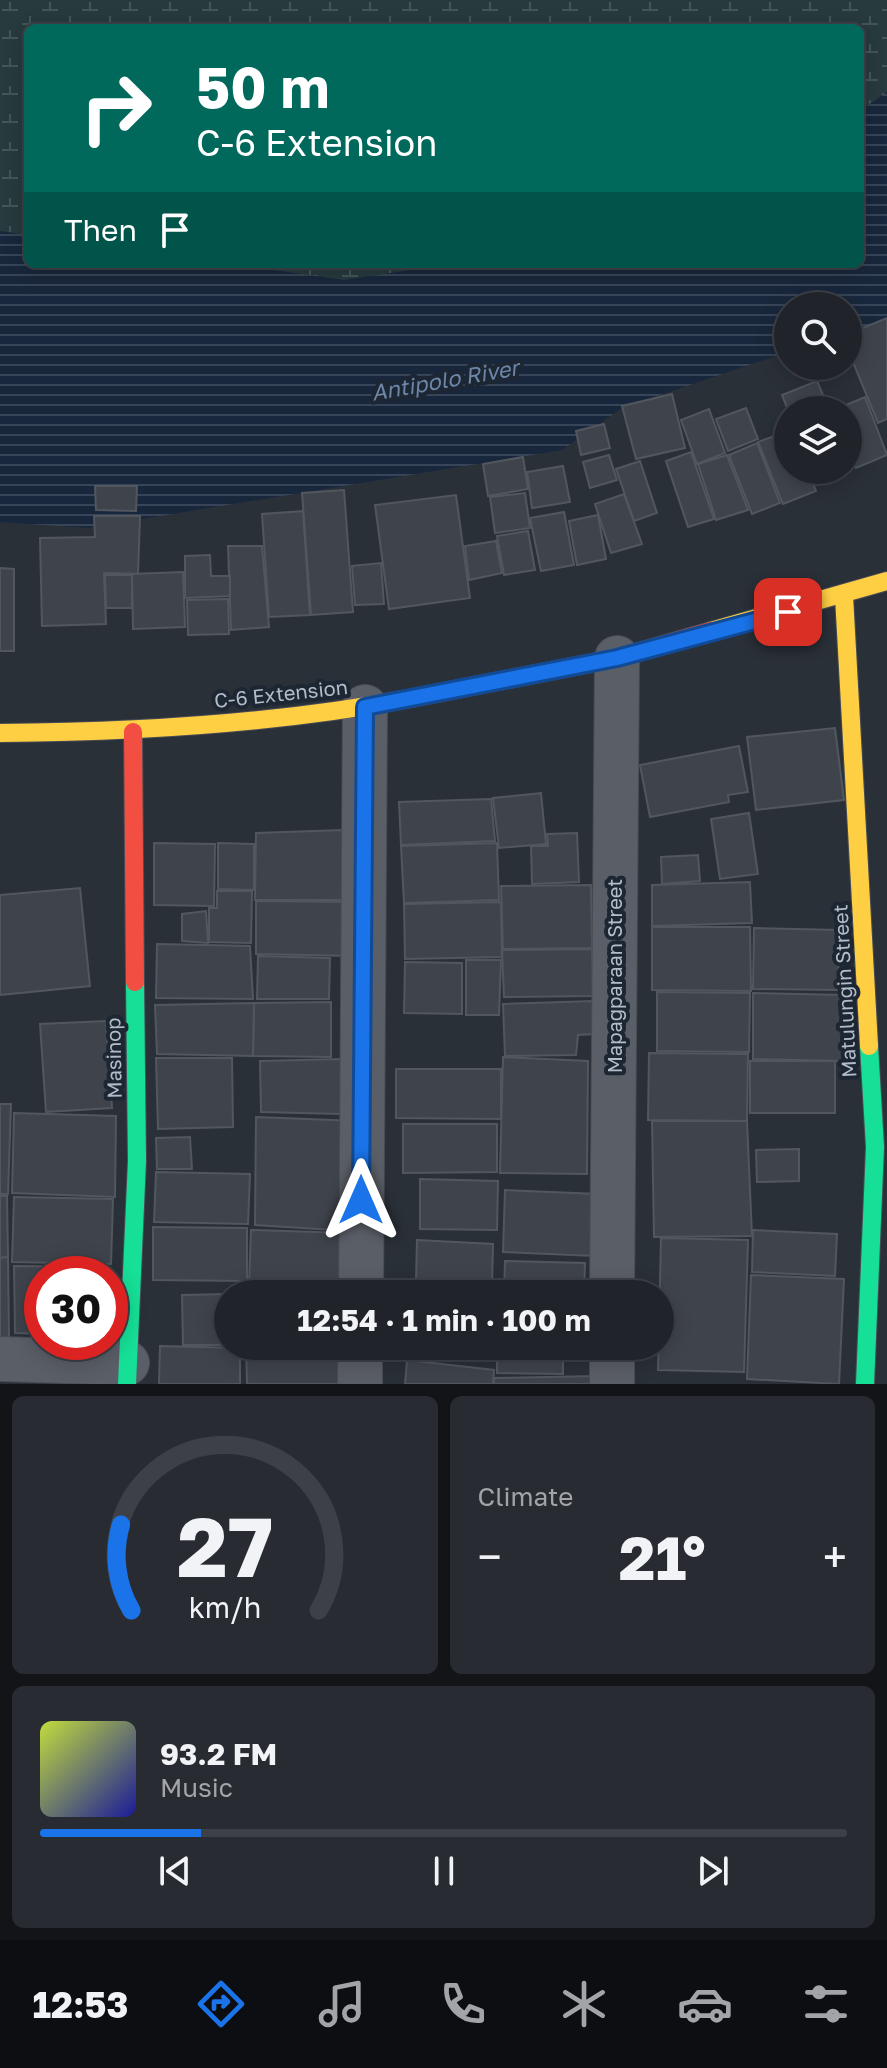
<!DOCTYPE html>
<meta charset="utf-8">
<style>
:root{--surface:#20242a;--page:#282c32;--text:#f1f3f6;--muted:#a2a4a8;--line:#3d4147;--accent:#1a73e8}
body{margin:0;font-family:"Golos Text",sans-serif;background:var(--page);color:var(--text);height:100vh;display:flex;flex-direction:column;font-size:30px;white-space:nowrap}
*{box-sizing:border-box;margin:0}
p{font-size:26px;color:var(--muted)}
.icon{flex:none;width:44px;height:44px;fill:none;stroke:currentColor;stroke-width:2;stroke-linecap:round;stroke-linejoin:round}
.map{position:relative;height:1384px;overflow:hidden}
.side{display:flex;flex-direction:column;gap:12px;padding:12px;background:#121417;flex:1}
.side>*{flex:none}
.top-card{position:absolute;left:24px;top:24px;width:840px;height:244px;border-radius:12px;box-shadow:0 4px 20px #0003,0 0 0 2px var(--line);background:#00695c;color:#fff;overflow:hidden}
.fabs{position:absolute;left:774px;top:292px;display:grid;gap:16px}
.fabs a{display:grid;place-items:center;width:88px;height:88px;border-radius:50%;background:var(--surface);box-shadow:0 4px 20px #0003,0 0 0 2px var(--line);font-size:40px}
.speed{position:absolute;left:24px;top:1256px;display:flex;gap:16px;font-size:40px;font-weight:700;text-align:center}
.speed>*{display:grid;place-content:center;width:104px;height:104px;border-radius:50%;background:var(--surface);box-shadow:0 4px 20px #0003,0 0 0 2px var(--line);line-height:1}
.speed .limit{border:12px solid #d22;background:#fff;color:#111}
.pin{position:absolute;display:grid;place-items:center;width:68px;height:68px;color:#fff;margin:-34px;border-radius:16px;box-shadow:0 4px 12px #0006}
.me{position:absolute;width:88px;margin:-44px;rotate:0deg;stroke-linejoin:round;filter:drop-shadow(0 0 6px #0008)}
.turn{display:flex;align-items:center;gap:28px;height:168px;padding:0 40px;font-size:36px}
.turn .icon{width:104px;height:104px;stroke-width:2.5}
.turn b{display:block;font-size:56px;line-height:68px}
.then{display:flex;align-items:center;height:76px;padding:0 40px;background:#0003;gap:16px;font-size:30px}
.big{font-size:60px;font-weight:700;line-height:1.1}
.side .card{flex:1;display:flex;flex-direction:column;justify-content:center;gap:12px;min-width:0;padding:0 28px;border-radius:12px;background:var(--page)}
.side .dial{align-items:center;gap:0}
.dial svg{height:208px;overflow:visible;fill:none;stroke:var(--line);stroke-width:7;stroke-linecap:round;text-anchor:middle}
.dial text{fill:var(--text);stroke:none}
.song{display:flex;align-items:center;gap:24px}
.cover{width:96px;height:96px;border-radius:12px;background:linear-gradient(135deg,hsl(70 70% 55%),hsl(240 70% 35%))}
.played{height:8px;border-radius:4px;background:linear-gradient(90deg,var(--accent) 20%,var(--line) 20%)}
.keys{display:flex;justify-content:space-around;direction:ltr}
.heat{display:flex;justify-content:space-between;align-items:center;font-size:44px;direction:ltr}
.side .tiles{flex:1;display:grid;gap:12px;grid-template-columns:1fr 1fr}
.card:last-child{grid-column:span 2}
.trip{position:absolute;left:214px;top:1280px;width:460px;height:80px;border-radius:40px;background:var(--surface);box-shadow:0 4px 20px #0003,0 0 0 2px var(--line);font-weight:700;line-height:80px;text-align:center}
.dock{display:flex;height:128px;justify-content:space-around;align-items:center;background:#0d0e11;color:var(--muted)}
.dock .icon{width:56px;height:56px}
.dock .current{color:var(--accent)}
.dock b{font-size:36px;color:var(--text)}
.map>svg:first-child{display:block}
.wetland{fill:url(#wetland-marsh)}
.water{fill:url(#water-rules)}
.building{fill:#3f444c;stroke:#52575f;stroke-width:2}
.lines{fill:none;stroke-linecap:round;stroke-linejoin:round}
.street-casing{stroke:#484c55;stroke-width:46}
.fast-casing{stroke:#484c55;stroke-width:20}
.slow-casing{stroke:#484c55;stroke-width:20}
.jam-casing{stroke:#484c55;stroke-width:20}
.street{stroke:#5a5e66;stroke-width:44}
.fast{stroke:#16e098;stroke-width:18}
.slow{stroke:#ffcf43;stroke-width:18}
.jam{stroke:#f24e42;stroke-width:18}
.route-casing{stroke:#114b97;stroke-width:20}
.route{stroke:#1a73e8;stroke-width:14}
.labels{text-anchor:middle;stroke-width:8;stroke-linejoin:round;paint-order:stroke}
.street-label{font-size:20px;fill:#b4bcc9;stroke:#1d2633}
.water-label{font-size:22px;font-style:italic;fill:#6d86a8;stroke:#1d2633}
</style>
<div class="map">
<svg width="887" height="1384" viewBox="0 0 887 1384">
<defs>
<pattern id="wetland-marsh" width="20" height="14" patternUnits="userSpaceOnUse" patternTransform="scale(2)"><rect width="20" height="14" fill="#273a3e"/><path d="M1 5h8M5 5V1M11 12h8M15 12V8" fill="none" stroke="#445559"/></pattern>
<pattern id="water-rules" width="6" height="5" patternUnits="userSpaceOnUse" patternTransform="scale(2)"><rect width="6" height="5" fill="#19273c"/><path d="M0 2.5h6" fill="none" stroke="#384457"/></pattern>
</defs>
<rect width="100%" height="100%" fill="#2a3038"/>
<g class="wetland">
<polygon points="0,0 887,0 887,92 860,111 860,28 28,28 28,235 0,231"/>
<polygon points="230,264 451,264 344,280"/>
</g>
<polygon class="water" points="887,92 887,319 848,332 848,306 788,306 788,352 622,408 562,450 88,528 0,522 0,231 28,235 28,264 230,264 344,280 451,264 860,264 860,111"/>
<g class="building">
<polygon points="887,318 887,419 878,423 848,350 848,334"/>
<polygon points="817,381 829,409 788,410 782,395"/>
<polygon points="672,394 685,448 636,459 622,406"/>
<polygon points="865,397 887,455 856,468 848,450 848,410 834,410"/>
<polygon points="746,408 758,439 728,451 716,419"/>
<polygon points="709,409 725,453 697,464 681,420"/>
<polygon points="604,424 610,448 581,455 576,431"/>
<polygon points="788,431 788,470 808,470 816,491 783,504 758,442"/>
<polygon points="757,443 780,503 752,514 729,455"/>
<polygon points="691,452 714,519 688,527 666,461"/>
<polygon points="609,455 617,480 590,488 583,462"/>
<polygon points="727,455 748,510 716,520 698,464"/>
<polygon points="523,457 528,489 488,496 483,464"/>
<polygon points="640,461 657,513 634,521 616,469"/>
<polygon points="563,466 570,502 532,508 527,472"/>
<polygon points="95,486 137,486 136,511 96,510"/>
<polygon points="344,490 353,612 311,615 302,493"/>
<polygon points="525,493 530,528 495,533 490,497"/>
<polygon points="624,494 642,544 611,553 595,504"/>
<polygon points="456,495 470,598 389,609 375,505"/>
<polygon points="303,511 310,615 269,617 262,514"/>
<polygon points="564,512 574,565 541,571 530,518"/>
<polygon points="598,515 606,559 577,565 569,521"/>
<polygon points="94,516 140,516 138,574 104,573 106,624 42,626 40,538 95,537"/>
<polygon points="528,531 535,570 504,575 497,536"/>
<polygon points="496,541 502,573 469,580 465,546"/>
<polygon points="228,546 262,546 269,627 231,630"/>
<polygon points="210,555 211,576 230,576 230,596 185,598 185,556"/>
<polygon points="381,563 384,604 355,605 352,566"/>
<polygon points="0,568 14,569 14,651 0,651"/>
<polygon points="183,572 185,627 133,629 132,574"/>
<polygon points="105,575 132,575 132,608 106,608"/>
<polygon points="228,599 229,634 188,635 187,600"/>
<polygon points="835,728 844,800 756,810 747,737"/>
<polygon points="739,746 748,792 728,795 729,802 650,817 640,765"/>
<polygon points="541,793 546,844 499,848 493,798"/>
<polygon points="491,799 495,841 401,845 399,802"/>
<polygon points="749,813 758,874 720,879 711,819"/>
<polygon points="343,830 345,900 255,900 256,833"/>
<polygon points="577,833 579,882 532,884 531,846 548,846 547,834"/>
<polygon points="154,843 215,844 214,906 154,905"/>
<polygon points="218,843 254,844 254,890 218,889"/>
<polygon points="497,843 499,900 404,903 401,846"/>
<polygon points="698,855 700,881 662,884 661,857"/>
<polygon points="750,882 752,923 652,926 652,885"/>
<polygon points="591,885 592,948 503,949 501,886"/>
<polygon points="80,888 90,986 0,995 0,895"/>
<polygon points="217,891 252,891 251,943 209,942 209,908 217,908"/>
<polygon points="256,901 355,902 354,956 256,954"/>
<polygon points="501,902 502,957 405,959 404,904"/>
<polygon points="206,911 208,943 182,941 182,914"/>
<polygon points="652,927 750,927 751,991 652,990"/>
<polygon points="754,928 839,930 838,990 753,989"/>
<polygon points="157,944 250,946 253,999 156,998"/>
<polygon points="592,949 593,996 504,997 502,950"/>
<polygon points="258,956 330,958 329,999 257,999"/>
<polygon points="466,960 501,960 499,1015 466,1015"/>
<polygon points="405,962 462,963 462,1014 404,1013"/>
<polygon points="657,992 750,993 749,1052 657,1051"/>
<polygon points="753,993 846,995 844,1061 753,1059"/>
<polygon points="593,1001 594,1034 578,1035 576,1055 505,1056 503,1004"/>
<polygon points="331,1002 331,1057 253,1056 254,1003"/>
<polygon points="254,1003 253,1056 157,1054 155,1005"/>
<polygon points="106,1021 112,1108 46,1112 40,1024"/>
<polygon points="649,1053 748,1054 747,1121 648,1120"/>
<polygon points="503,1057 588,1061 587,1174 500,1173"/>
<polygon points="156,1058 232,1058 233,1127 158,1129"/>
<polygon points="341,1059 341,1114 261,1112 260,1061"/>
<rect x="750" y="1061" width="85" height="52"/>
<polygon points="396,1069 501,1069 501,1119 396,1118"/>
<polygon points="0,1104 11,1104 8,1194 0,1194"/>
<polygon points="14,1113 116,1116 115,1197 12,1193"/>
<polygon points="256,1117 357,1121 349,1231 255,1225"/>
<polygon points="652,1121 747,1121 752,1236 654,1237"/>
<polygon points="403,1124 497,1124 497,1172 403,1173"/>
<polygon points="190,1137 192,1169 157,1169 156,1138"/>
<polygon points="799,1149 799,1181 757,1182 756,1150"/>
<polygon points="156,1172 250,1174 248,1224 154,1222"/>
<polygon points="420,1179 498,1181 497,1230 420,1229"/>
<polygon points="505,1190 598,1194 595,1256 503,1252"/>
<polygon points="0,1196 7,1196 8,1257 0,1258"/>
<polygon points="14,1197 113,1199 111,1264 12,1262"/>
<polygon points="153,1227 247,1228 247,1281 153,1280"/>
<polygon points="251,1230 348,1233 347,1287 249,1285"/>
<polygon points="753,1230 837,1234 835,1276 752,1272"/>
<polygon points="661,1238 748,1240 744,1372 658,1370"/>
<polygon points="417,1240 493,1244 492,1285 416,1281"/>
<polygon points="8,1257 9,1338 0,1338 0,1258"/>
<polygon points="505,1261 585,1263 584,1294 504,1294"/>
<polygon points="14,1266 106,1267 106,1274 42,1274 42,1334 15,1333"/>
<polygon points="751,1275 844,1279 839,1384 747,1379"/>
<polygon points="228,1294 228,1345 183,1345 182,1295"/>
<polygon points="160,1346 240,1348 240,1384 159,1384"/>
<polygon points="246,1346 350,1346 351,1384 247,1384"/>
<polygon points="414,1346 491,1346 490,1360 414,1356"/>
<polygon points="497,1346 563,1346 563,1374 497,1373"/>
<polygon points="407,1360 494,1370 493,1384 405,1384"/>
<polygon points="597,1376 598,1384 494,1384 494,1378"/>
</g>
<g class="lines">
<g class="street-casing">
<g id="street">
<polyline points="361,1294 365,707"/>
<polyline points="612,1294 617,658"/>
<polyline points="0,1359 127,1363"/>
<polyline points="360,1384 360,1346"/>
<polyline points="612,1384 612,1346"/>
</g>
</g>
<g class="fast-casing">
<g id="fast">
<polyline points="127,1384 137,1161 135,982"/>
<polyline points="865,1384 875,1147 869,1046"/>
</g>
</g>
<g class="slow-casing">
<g id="slow">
<polyline points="844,596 869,1046"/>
<polyline points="711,631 887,581"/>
<path d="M 0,733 C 138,732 277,724 412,698"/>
</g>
</g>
<g class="jam-casing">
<g id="jam">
<polyline points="412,698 617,658 711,631"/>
<polyline points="133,732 135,982"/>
</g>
</g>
<use href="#street" class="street"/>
<use href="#fast" class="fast"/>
<use href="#slow" class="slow"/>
<use href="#jam" class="jam"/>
</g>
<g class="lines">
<g class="route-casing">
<polyline id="route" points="361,1200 365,707 617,658 788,612"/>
</g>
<use href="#route" class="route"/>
</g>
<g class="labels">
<g class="street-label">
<text transform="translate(281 694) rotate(-6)" y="7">C-6 Extension</text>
<text transform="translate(615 976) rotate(-90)" y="7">Mapagparaan Street</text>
<text transform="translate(845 991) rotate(-93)" y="7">Matulungin Street</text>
<text transform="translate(114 1058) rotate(-91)" y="7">Masinop</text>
</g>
<g class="water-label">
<text transform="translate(445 380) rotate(-10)" y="8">Antipolo River</text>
</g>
</g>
</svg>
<div class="fabs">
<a><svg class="icon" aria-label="search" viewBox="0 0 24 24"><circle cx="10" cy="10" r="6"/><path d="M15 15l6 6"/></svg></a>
<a><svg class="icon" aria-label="layers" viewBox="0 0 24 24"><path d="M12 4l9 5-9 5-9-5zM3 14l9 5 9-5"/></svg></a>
</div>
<div class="speed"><div class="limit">30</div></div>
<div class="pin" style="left:788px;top:612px;background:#d93025"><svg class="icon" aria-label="arrive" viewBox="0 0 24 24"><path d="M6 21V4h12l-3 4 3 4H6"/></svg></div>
<svg class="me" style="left:361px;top:1200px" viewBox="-20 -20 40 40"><path d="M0-17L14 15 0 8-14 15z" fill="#1a73e8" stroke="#fff" stroke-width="4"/></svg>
<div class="trip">12:54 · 1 min · 100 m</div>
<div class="top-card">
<div class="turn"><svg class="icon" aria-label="right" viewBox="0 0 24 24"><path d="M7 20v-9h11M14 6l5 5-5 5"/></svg><div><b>50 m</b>C-6 Extension</div></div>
<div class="then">Then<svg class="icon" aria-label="arrive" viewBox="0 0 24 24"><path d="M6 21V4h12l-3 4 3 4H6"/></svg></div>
</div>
</div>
<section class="side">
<div class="tiles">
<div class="card dial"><svg viewBox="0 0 100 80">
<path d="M14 69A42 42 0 1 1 86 69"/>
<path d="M14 69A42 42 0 0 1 10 36" stroke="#1a73e8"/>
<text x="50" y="56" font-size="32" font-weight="700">27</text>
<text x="50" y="72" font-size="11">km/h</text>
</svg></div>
<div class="card"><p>Climate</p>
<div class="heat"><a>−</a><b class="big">21°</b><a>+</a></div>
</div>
<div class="card">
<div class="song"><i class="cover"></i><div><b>93.2 FM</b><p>Music</p></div></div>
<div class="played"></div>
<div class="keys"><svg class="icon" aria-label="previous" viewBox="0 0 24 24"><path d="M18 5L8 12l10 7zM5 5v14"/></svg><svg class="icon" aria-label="pause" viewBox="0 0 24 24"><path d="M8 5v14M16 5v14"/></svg><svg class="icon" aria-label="next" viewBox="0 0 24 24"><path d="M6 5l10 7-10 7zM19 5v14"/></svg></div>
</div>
</div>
</section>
<nav class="dock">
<b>12:53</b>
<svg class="icon current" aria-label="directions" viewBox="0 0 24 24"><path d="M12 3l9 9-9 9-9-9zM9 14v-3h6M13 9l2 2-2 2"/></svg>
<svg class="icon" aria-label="music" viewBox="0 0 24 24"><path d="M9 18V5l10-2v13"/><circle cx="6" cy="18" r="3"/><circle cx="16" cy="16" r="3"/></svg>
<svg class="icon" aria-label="phone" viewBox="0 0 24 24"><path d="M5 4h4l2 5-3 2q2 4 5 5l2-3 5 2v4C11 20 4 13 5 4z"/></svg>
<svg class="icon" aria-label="climate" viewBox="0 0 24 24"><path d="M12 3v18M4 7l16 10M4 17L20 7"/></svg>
<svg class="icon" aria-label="car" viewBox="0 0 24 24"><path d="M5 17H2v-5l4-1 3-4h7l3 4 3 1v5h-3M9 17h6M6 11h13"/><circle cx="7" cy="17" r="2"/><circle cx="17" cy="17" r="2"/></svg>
<svg class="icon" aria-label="filters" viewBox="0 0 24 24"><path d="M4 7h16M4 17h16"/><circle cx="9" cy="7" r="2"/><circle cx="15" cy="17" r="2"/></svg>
</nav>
